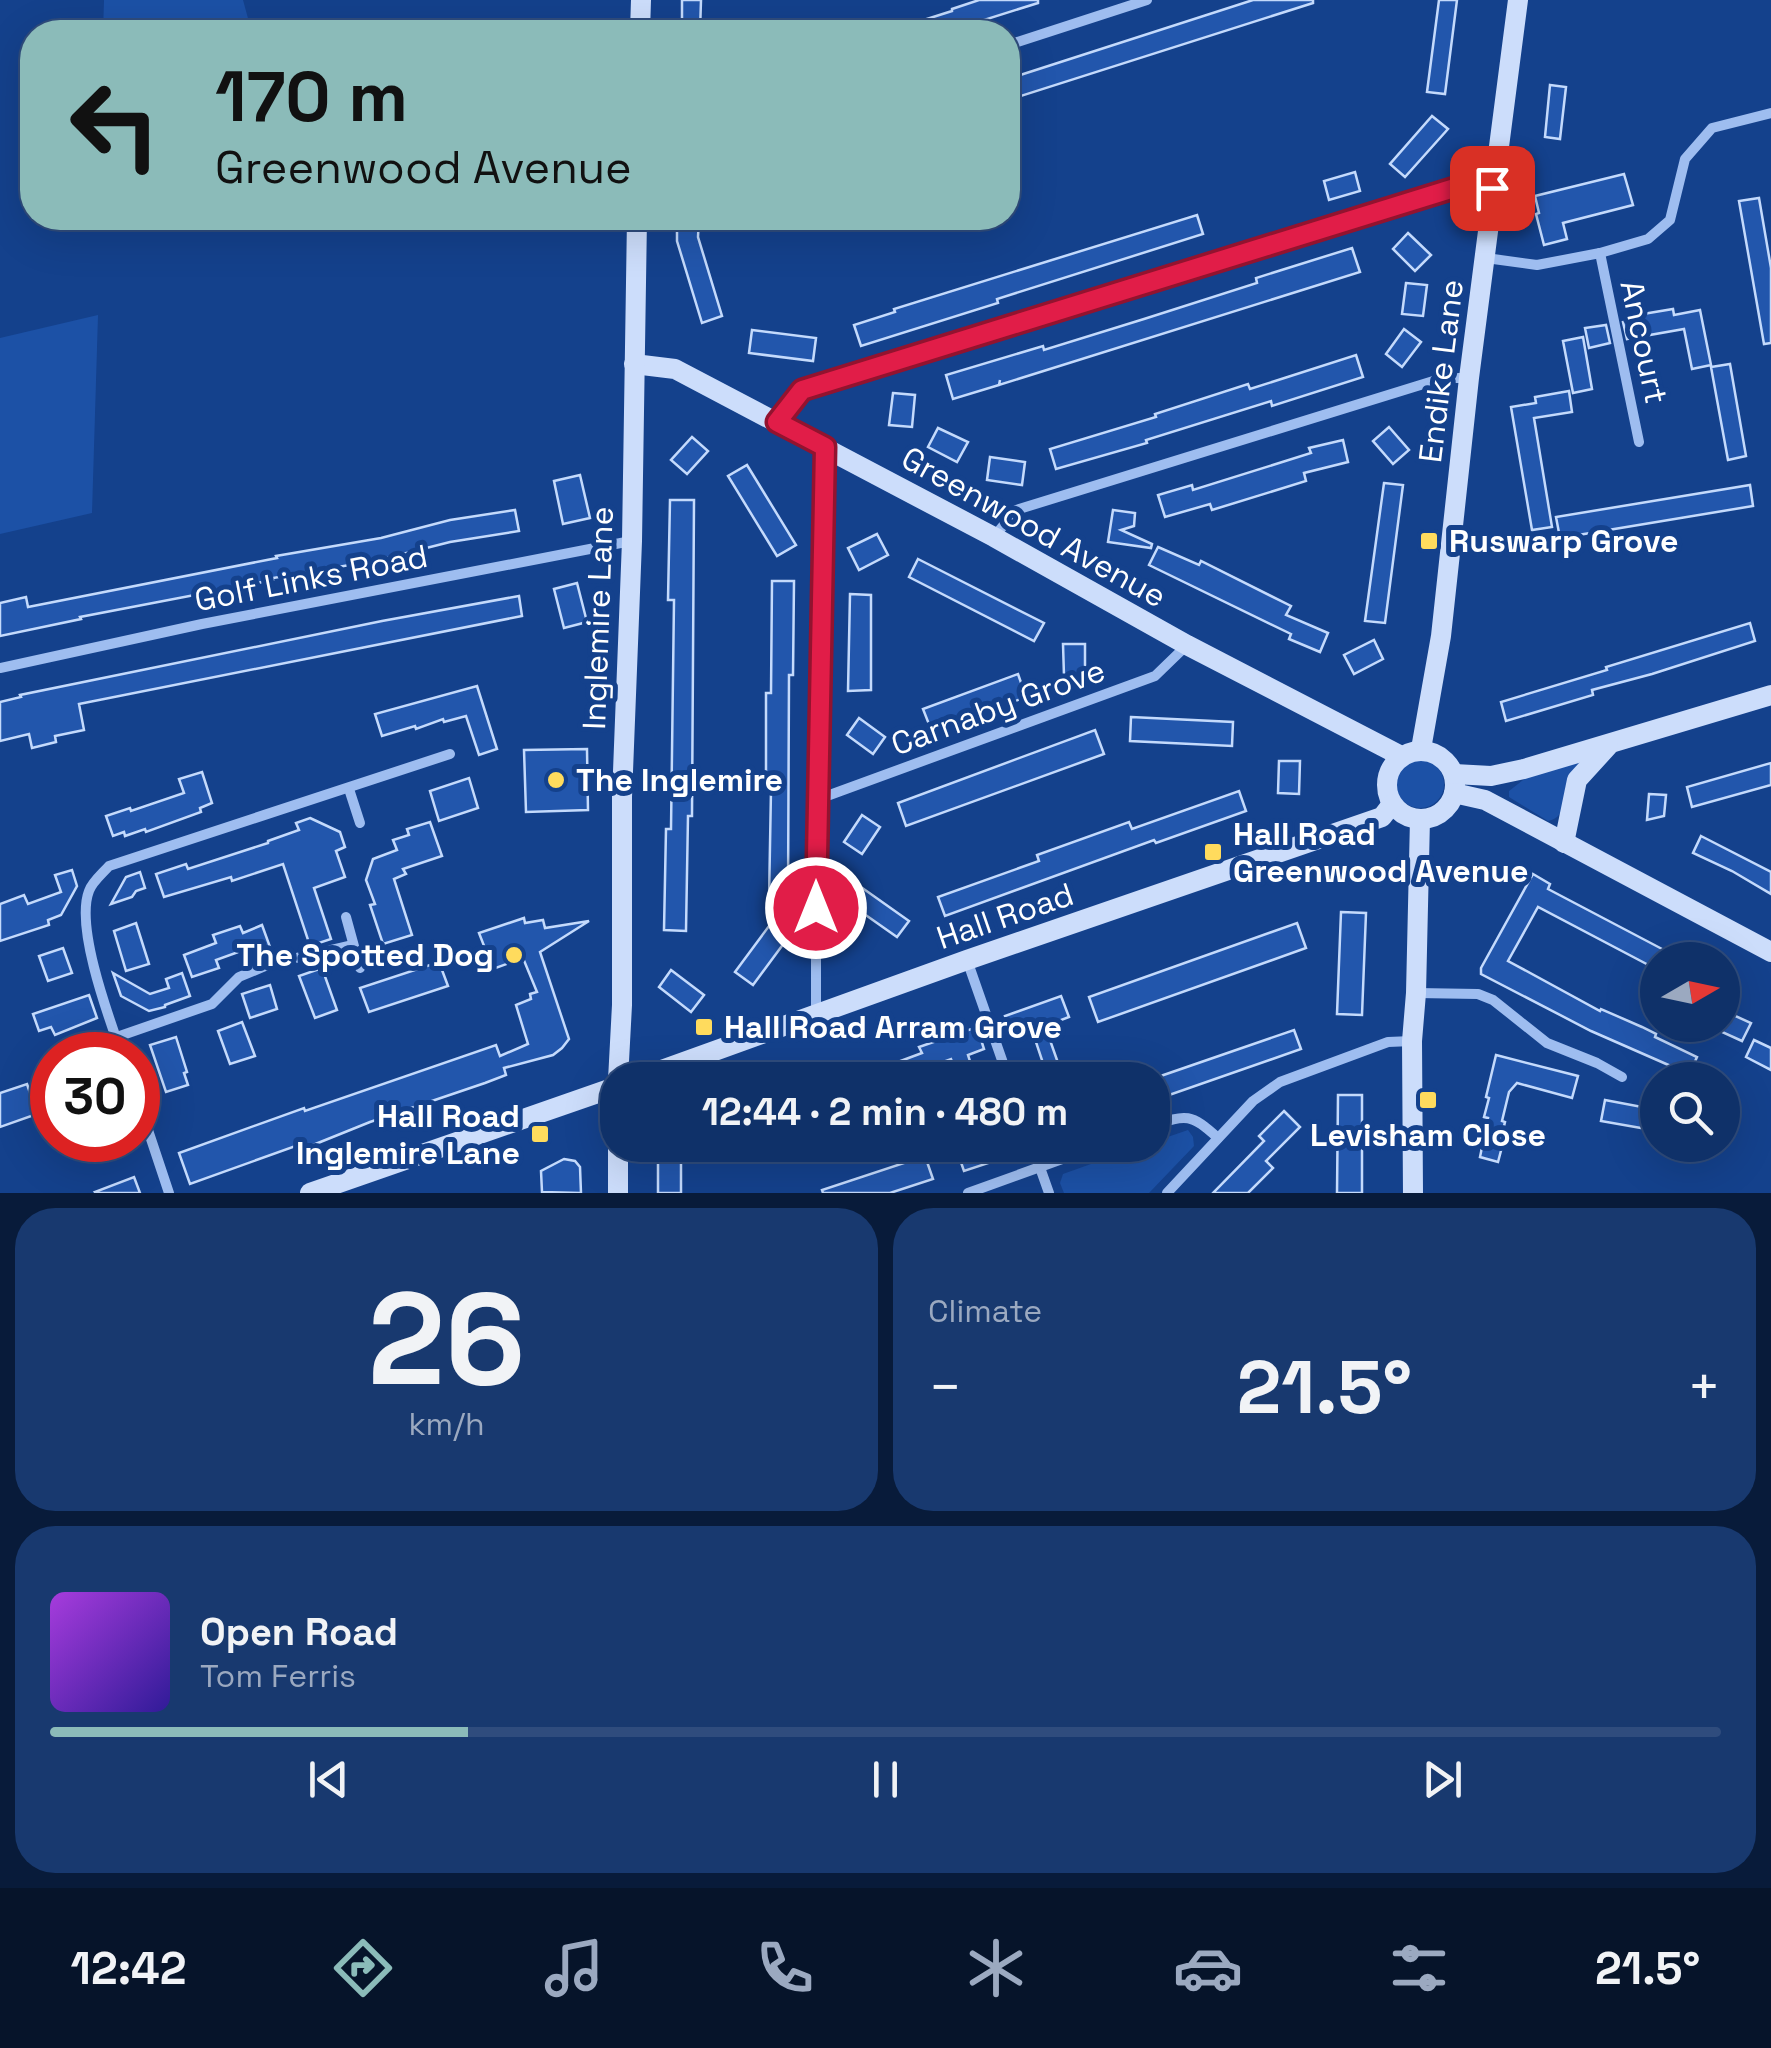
<!DOCTYPE html>
<meta charset="utf-8">
<style>
:root{--surface:#0f3169;--page:#18396f;--text:#f1f3f6;--muted:#9ba9c0;--line:#2f4c7d;--accent:#8bbbb9}
body{margin:0;font-family:"Space Grotesk",sans-serif;background:var(--page);color:var(--text);height:100vh;display:flex;flex-direction:column;font-size:38px;white-space:nowrap}
*{box-sizing:border-box;margin:0}
p{font-size:32px;color:var(--muted)}
.icon{flex:none;width:55px;height:55px;fill:none;stroke:currentColor;stroke-width:2;stroke-linecap:round;stroke-linejoin:round}
.map{position:relative;height:1193px;overflow:hidden}
.side{display:flex;flex-direction:column;gap:15px;padding:15px;background:#081b3a;flex:1}
.side>*{flex:none}
.banner{position:absolute;left:20px;top:20px;width:1000px;height:210px;border-radius:40px;box-shadow:0 10px 40px #0002,0 0 0 2px var(--line);background:#8bbbb9;color:#111;overflow:hidden}
.needle{width:65px;rotate:81deg}
.tools{position:absolute;left:1640px;top:942px;display:grid;gap:20px}
.tools a{display:grid;place-items:center;width:100px;height:100px;border-radius:50%;background:var(--surface);box-shadow:0 10px 40px #0002,0 0 0 2px var(--line);font-size:50px}
.speed{position:absolute;left:30px;top:1032px;display:flex;gap:20px;font-size:50px;font-weight:700;text-align:center}
.speed>*{display:grid;place-content:center;width:130px;height:130px;border-radius:50%;background:var(--surface);box-shadow:0 10px 40px #0002,0 0 0 2px var(--line);line-height:1}
.speed .limit{border:15px solid #d22;background:#fff;color:#111}
.pin{position:absolute;display:grid;place-items:center;width:85px;height:85px;color:#fff;margin:-42px;border-radius:20px;box-shadow:0 5px 15px #0006}
.me{position:absolute;width:110px;margin:-55px;rotate:0deg;stroke-linejoin:round;filter:drop-shadow(0 0 8px #0008)}
.turn{display:flex;align-items:center;gap:35px;height:210px;padding:0 30px;font-size:45px}
.turn .icon{width:130px;height:130px;stroke-width:2.5}
.turn b{display:block;font-size:70px;line-height:85px}
.big{font-size:75px;font-weight:700;line-height:1.1}
.side .card{flex:1;display:flex;flex-direction:column;justify-content:center;gap:15px;min-width:0;padding:0 35px;border-radius:40px;background:var(--page)}
.side .dial{align-items:center;gap:0}
.dial b{font-size:130px;line-height:1}
.song{display:flex;align-items:center;gap:30px}
.cover{width:120px;height:120px;border-radius:15px;background:linear-gradient(135deg,hsl(280 70% 55%),hsl(250 70% 35%))}
.played{height:10px;border-radius:5px;background:linear-gradient(90deg,var(--accent) 25%,var(--line) 25%)}
.keys{display:flex;justify-content:space-around;direction:ltr}
.heat{display:flex;justify-content:space-between;align-items:center;font-size:55px;direction:ltr}
.side .tiles{flex:1;display:grid;gap:15px;grid-template-columns:1fr 1fr}
.card:last-child{grid-column:span 2}
.trip{position:absolute;left:600px;top:1062px;width:570px;height:100px;border-radius:40px;background:var(--surface);box-shadow:0 10px 40px #0002,0 0 0 2px var(--line);font-weight:700;line-height:100px;text-align:center}
.tab-bar{display:flex;height:160px;justify-content:space-around;align-items:center;background:#06142a;color:var(--muted)}
.tab-bar .icon{width:70px;height:70px}
.tab-bar .on{color:var(--accent)}
.tab-bar b{font-size:45px;color:var(--text)}
.map>svg:first-child{display:block}
.green{fill:#1c51a6}
.building{fill:#2256ac;stroke:#c4dafc;stroke-width:2.5}
.lines{fill:none;stroke-linecap:round;stroke-linejoin:round}
.street{stroke:#9ebdf0;stroke-width:10}
.secondary{stroke:#ccddfb;stroke-width:20}
.route-casing{stroke:#92132f;stroke-width:25}
.route{stroke:#e11d48;stroke-width:18}
.poi-dot{fill:#ffdb5d;stroke:#14418c;stroke-width:4}
.labels{text-anchor:middle;stroke-width:10;stroke-linejoin:round;paint-order:stroke}
.street-label{font-size:32px;fill:#fff;stroke:#14418c}
.poi-label{font-size:32px;font-weight:bold;fill:#fff;stroke:#14418c;text-anchor:start}
</style>
<div class="map">
<svg width="1771" height="1193" viewBox="0 0 1771 1193">
<rect width="100%" height="100%" fill="#14418c"/>
<g class="green">
<polygon points="104,0 243,0 249,22 198,32 103,32"/>
<polygon points="98,315 92,513 0,534 0,338"/>
<path d="M 1585,756 C 1580,763 1572,770 1569,777 C 1560,795 1570,816 1548,821 L 1509,797 L 1509,791 L 1531,774 Z"/>
<circle cx="1420" cy="784" r="24"/>
<polygon points="1188,1130 1193,1137 1194,1146 1149,1193 1064,1193 1060,1183 1063,1174 1144,1145 1152,1145 1153,1142"/>
</g>
<g class="building">
<polygon points="682,0 701,0 700,32 682,32"/>
<polygon points="979,0 1038,0 1038,3 946,32 896,32 895,29 952,11 952,9"/>
<polygon points="1253,0 1313,0 1313,3 1008,100 1008,79"/>
<polygon points="1439,0 1457,0 1445,94 1427,92"/>
<polygon points="1550,85 1566,87 1560,139 1545,137"/>
<polygon points="1432,116 1448,129 1405,177 1390,164"/>
<polygon points="1355,172 1360,191 1329,200 1324,181"/>
<polygon points="1624,174 1633,205 1563,223 1567,239 1544,245 1536,214 1539,213 1535,196"/>
<polygon points="1759,198 1771,268 1771,343 1764,344 1739,201"/>
<polygon points="1197,215 1203,234 997,299 998,303 861,346 854,325 895,312 894,309"/>
<polygon points="677,218 699,218 698,237 722,316 702,323 677,241"/>
<polygon points="1408,233 1431,255 1415,271 1393,249"/>
<polygon points="1352,248 1360,272 999,385 1000,380 999,385 953,399 946,375 1043,346 1044,350 1144,319 1257,283 1256,278"/>
<polygon points="1406,283 1427,285 1423,316 1402,314"/>
<polygon points="1673,309 1674,315 1700,310 1711,365 1692,369 1684,329 1627,339 1623,322 1626,321 1625,317"/>
<polygon points="1606,325 1610,343 1589,348 1585,328"/>
<polygon points="1404,329 1421,342 1402,367 1386,354"/>
<polygon points="752,330 816,338 813,361 749,353"/>
<polygon points="1583,337 1592,389 1573,393 1563,341"/>
<polygon points="1356,355 1363,377 1272,406 1271,401 1146,440 1147,443 1056,469 1050,449 1156,417 1155,414 1248,384 1250,389"/>
<polygon points="1730,364 1746,456 1728,460 1711,367"/>
<polygon points="1569,391 1572,412 1534,418 1552,527 1532,530 1511,407 1536,403 1535,397"/>
<polygon points="893,393 915,395 912,427 889,425"/>
<polygon points="1389,427 1409,450 1393,464 1373,441"/>
<polygon points="938,428 968,442 957,462 928,447"/>
<polygon points="692,437 708,451 687,474 671,460"/>
<polygon points="1343,440 1348,462 1304,473 1306,481 1212,510 1210,504 1165,517 1158,495 1192,485 1193,490 1311,453 1309,448"/>
<polygon points="990,457 1025,462 1022,485 987,480"/>
<polygon points="747,465 796,545 777,556 728,476"/>
<polygon points="580,475 590,518 563,524 554,481"/>
<polygon points="1384,483 1403,485 1385,623 1365,621"/>
<polygon points="1750,485 1753,506 1560,538 1556,517"/>
<polygon points="670,500 694,500 692,816 688,816 686,931 664,930 666,829 671,829 674,600 668,600"/>
<polygon points="515,510 519,531 450,542 379,560 273,578 273,580 80,617 81,619 0,636 0,603 26,597 28,607 277,558 276,556 381,538 450,520"/>
<polygon points="1113,510 1135,513 1134,526 1121,530 1152,544 1151,548 1108,542"/>
<polygon points="877,534 888,555 859,570 848,548"/>
<polygon points="1158,547 1199,565 1201,561 1291,606 1286,615 1328,633 1320,652 1289,639 1291,634 1149,565"/>
<polygon points="918,559 1044,623 1034,641 909,577"/>
<polygon points="772,581 794,581 793,675 789,675 788,901 769,901 771,790 766,790 766,693 771,693"/>
<polygon points="577,583 587,622 564,628 554,589"/>
<polygon points="850,594 871,595 871,690 848,691"/>
<polygon points="519,596 522,616 79,704 84,730 55,736 56,742 32,748 29,734 0,741 0,702 21,697 20,695 382,621"/>
<polygon points="1750,623 1755,641 1652,674 1592,690 1593,695 1506,721 1501,702 1607,670 1606,667"/>
<polygon points="1374,640 1383,659 1354,674 1344,655"/>
<polygon points="1063,644 1085,644 1085,675 1064,676"/>
<polygon points="1018,674 1026,697 932,732 923,709"/>
<polygon points="477,686 497,749 479,755 466,716 444,722 443,719 416,729 415,726 382,736 375,714"/>
<polygon points="1131,717 1233,722 1232,746 1130,741"/>
<polygon points="859,718 885,737 873,754 847,735"/>
<polygon points="1095,730 1104,754 906,826 898,803"/>
<polygon points="587,749 588,810 526,812 524,750"/>
<polygon points="1279,761 1300,761 1299,794 1278,793"/>
<polygon points="1771,763 1771,785 1692,807 1687,787"/>
<polygon points="202,772 212,803 200,808 201,812 146,832 145,829 125,836 124,832 113,836 106,816 130,808 131,811 184,793 179,779"/>
<polygon points="469,778 478,808 439,821 430,791"/>
<polygon points="1239,791 1246,811 1156,843 1154,840 945,916 938,897 1039,861 1037,855 1129,822 1132,829"/>
<polygon points="1649,794 1666,795 1664,816 1647,820"/>
<polygon points="862,815 880,827 862,854 844,842"/>
<polygon points="310,818 340,832 345,847 336,851 345,877 314,888 331,939 310,946 283,864 232,881 231,877 164,897 156,874 186,864 188,869 268,843 268,841 299,830 296,823"/>
<polygon points="430,822 442,856 403,869 406,874 394,879 412,935 383,944 370,905 375,904 366,880 373,859 397,850 393,840 409,835 407,829"/>
<polygon points="1701,836 1771,872 1771,894 1732,871 1693,853"/>
<polygon points="72,870 77,886 61,915 48,920 49,925 0,941 0,904 24,895 28,904 61,892 55,875"/>
<polygon points="140,872 145,888 136,891 132,897 111,904 126,877"/>
<polygon points="1533,874 1550,884 1548,889 1683,960 1658,960 1658,970 1538,907 1508,961 1600,1011 1601,1009 1642,1027 1656,1034 1655,1037 1697,1057 1689,1074 1591,1031 1481,974 1481,968"/>
<polygon points="851,880 909,921 897,937 840,897"/>
<polygon points="1341,912 1366,913 1362,1015 1337,1014"/>
<polygon points="524,918 525,923 543,920 545,928 589,921 540,952 569,1039 562,1048 553,1055 504,1068 506,1075 485,1083 370,1122 303,1149 301,1144 190,1184 179,1153 304,1108 305,1111 496,1045 500,1056 528,1044 516,1005 531,999 530,994 537,992 523,958 493,969 479,933"/>
<polygon points="772,922 790,935 753,985 735,972"/>
<polygon points="136,923 149,964 126,971 114,931"/>
<polygon points="1297,923 1306,948 1098,1022 1089,997"/>
<polygon points="262,925 270,947 255,953 252,947 216,960 219,968 192,977 184,955 216,943 213,935 240,926 243,933"/>
<polygon points="63,948 72,973 48,981 39,956"/>
<polygon points="439,962 448,986 369,1012 360,988"/>
<polygon points="322,968 337,1010 315,1018 299,976"/>
<polygon points="671,970 704,995 691,1012 659,987"/>
<polygon points="113,973 150,994 169,988 166,979 182,973 190,996 165,1005 165,1007 149,1011 121,996"/>
<polygon points="270,985 277,1009 250,1018 242,994"/>
<polygon points="89,995 97,1018 55,1035 51,1027 39,1031 33,1014"/>
<polygon points="1061,996 1069,1017 1045,1026 1063,1077 1053,1080 1040,1080 1037,1069 1044,1066 1032,1030 1013,1037 1005,1016"/>
<polygon points="1722,1010 1751,1023 1742,1041 1722,1032"/>
<polygon points="242,1022 255,1056 230,1064 218,1031"/>
<polygon points="977,1027 984,1049 968,1055 976,1080 959,1080 951,1059 907,1075 908,1080 893,1080 887,1066 922,1053 919,1047"/>
<polygon points="1294,1030 1301,1049 1152,1101 1152,1079"/>
<polygon points="176,1037 187,1072 184,1073 188,1085 166,1092 150,1045"/>
<polygon points="1754,1040 1771,1048 1771,1070 1746,1057"/>
<polygon points="1496,1055 1578,1076 1572,1098 1517,1083 1509,1092 1502,1121 1505,1122 1500,1142 1503,1143 1498,1162 1480,1157 1488,1118 1484,1117 1489,1098 1486,1097"/>
<polygon points="27,1084 37,1114 0,1127 0,1093"/>
<polygon points="1338,1095 1362,1095 1362,1193 1337,1193"/>
<polygon points="1605,1100 1658,1110 1658,1131 1601,1121"/>
<polygon points="1284,1111 1300,1127 1266,1161 1273,1168 1248,1193 1213,1193 1264,1141 1259,1136"/>
<polygon points="975,1145 1023,1145 1025,1151 964,1171 957,1151"/>
<polygon points="925,1156 933,1179 890,1193 823,1193 822,1190"/>
<polygon points="564,1159 575,1161 580,1167 581,1193 542,1192 541,1171"/>
<rect x="658" y="1160" width="23" height="33"/>
<polygon points="134,1177 140,1193 96,1193 95,1192"/>
</g>
<g class="lines">
<g class="street">
<polyline points="1008,45 1147,0"/>
<polyline points="1600,253 1639,442"/>
<polyline points="1486,258 1537,265 1600,253 1648,239 1670,220 1685,159 1712,128 1771,113"/>
<polyline points="777,422 802,389 1463,185 1492,188"/>
<polyline points="994,537 1016,510 1443,378 1469,378"/>
<polyline points="0,668 202,624 631,541"/>
<polyline points="349,789 360,823"/>
<polyline points="816,800 1155,676 1186,646"/>
<polyline points="346,917 360,968"/>
<polyline points="967,960 1009,1080"/>
<polyline points="1417,993 1478,994 1493,1000 1547,1043 1597,1063 1622,1077"/>
<polyline points="816,1015 816,800 825,447"/>
<polyline points="65,1055 212,1004 239,977 270,964 352,945"/>
<path d="M 122,1055 C 109,1018 75,927 89,891 C 92,882 102,874 109,866 L 450,754"/>
<polyline points="138,1100 169,1193"/>
<path d="M 1152,1127 C 1187,1113 1191,1114 1218,1138"/>
<polyline points="1032,1145 1049,1193"/>
<polyline points="968,1193 1101,1145"/>
<polyline points="1167,1193 1253,1101 1280,1082 1388,1042 1412,1041"/>
</g>
<g class="secondary">
<polyline points="640,32 641,0"/>
<polyline points="634,364 675,369 994,537 1187,645 1401,756"/>
<polyline points="1421,749 1441,636 1469,378 1518,0"/>
<circle cx="1421" cy="785" r="34"/>
<polyline points="1454,774 1491,776 1524,769 1771,695"/>
<polyline points="1454,793 1485,800 1771,952"/>
<polyline points="1564,843 1577,780 1608,746"/>
<polyline points="618,1080 622,1005 622,797 632,541 637,218"/>
<polyline points="634,1080 967,960 1382,817 1392,804"/>
<polyline points="618,1145 618,1193"/>
<polyline points="310,1193 618,1086"/>
<polyline points="1413,1193 1412,1041 1416,993 1420,819"/>
</g>
</g>
<g class="lines">
<g class="route-casing">
<polyline id="route" points="816,908 825,447 777,422 802,390 1464,185 1492,188"/>
</g>
<use href="#route" class="route"/>
</g>
<g class="poi-dot">
<rect x="1419" y="531" width="20" height="20" rx="5"/>
<circle cx="556" cy="780" r="10"/>
<rect x="1203" y="842" width="20" height="20" rx="5"/>
<circle cx="514" cy="955" r="10"/>
<rect x="694" y="1017" width="20" height="20" rx="5"/>
<rect x="1418" y="1090" width="20" height="20" rx="5"/>
<rect x="530" y="1124" width="20" height="20" rx="5"/>
</g>
<g class="labels">
<g class="street-label">
<text transform="translate(1644 342) rotate(78)" y="11">Ancourt</text>
<text transform="translate(1441 371) rotate(-83)" y="11">Endike Lane</text>
<text transform="translate(1034 527) rotate(29)" y="11">Greenwood Avenue</text>
<text transform="translate(311 578) rotate(-11)" y="11">Golf Links Road</text>
<text transform="translate(598 618) rotate(-88)" y="11">Inglemire Lane</text>
<text transform="translate(998 707) rotate(-20)" y="11">Carnaby Grove</text>
<text transform="translate(1005 916) rotate(-19)" y="11">Hall Road</text>
</g>
<g class="poi-label">
<text x="1449" y="552">Ruswarp Grove</text>
<text x="576" y="791">The Inglemire</text>
<text x="1233" y="845">Hall Road<tspan x="1233" dy="37">Greenwood Avenue</tspan></text>
<text x="494" y="966" text-anchor="end">The Spotted Dog</text>
<text x="724" y="1038">Hall Road Arram Grove</text>
<text x="520" y="1127" text-anchor="end">Hall Road<tspan x="520" dy="37">Inglemire Lane</tspan></text>
<text x="1428" y="1146" text-anchor="middle">Levisham Close</text>
</g>
</g>
</svg>
<div class="tools">
<a><svg class="needle" viewBox="-14 -14 28 28"><path d="M0-13l5 13h-10z" fill="#e53935"/><path d="M0 13l5-13h-10z" fill="#9ba9c0"/></svg></a>
<a><svg class="icon" aria-label="search" viewBox="0 0 24 24"><circle cx="10" cy="10" r="6"/><path d="M15 15l6 6"/></svg></a>
</div>
<div class="speed"><div class="limit">30</div></div>
<div class="pin" style="left:1492px;top:188px;background:#d93025"><svg class="icon" aria-label="arrive" viewBox="0 0 24 24"><path d="M6 21V4h12l-3 4 3 4H6"/></svg></div>
<svg class="me" style="left:816px;top:908px" viewBox="-20 -20 40 40"><circle r="17" fill="#e11d48" stroke="#fff" stroke-width="3"/><path d="M0-11L8 9 0 5-8 9z" fill="#fff"/></svg>
<div class="trip">12:44 · 2 min · 480 m</div>
<div class="banner">
<div class="turn"><svg class="icon" aria-label="left" viewBox="0 0 24 24"><path d="M17 20v-9H6M10 6l-5 5 5 5"/></svg><div><b>170 m</b>Greenwood Avenue</div></div>
</div>
</div>
<section class="side">
<div class="tiles">
<div class="card dial"><b>26</b><p>km/h</p></div>
<div class="card"><p>Climate</p>
<div class="heat"><a>−</a><b class="big">21.5°</b><a>+</a></div>
</div>
<div class="card">
<div class="song"><i class="cover"></i><div><b>Open Road</b><p>Tom Ferris</p></div></div>
<div class="played"></div>
<div class="keys"><svg class="icon" aria-label="previous" viewBox="0 0 24 24"><path d="M18 5L8 12l10 7zM5 5v14"/></svg><svg class="icon" aria-label="pause" viewBox="0 0 24 24"><path d="M8 5v14M16 5v14"/></svg><svg class="icon" aria-label="next" viewBox="0 0 24 24"><path d="M6 5l10 7-10 7zM19 5v14"/></svg></div>
</div>
</div>
</section>
<nav class="tab-bar">
<b>12:42</b>
<svg class="icon on" aria-label="directions" viewBox="0 0 24 24"><path d="M12 3l9 9-9 9-9-9zM9 14v-3h6M13 9l2 2-2 2"/></svg>
<svg class="icon" aria-label="music" viewBox="0 0 24 24"><path d="M9 18V5l10-2v13"/><circle cx="6" cy="18" r="3"/><circle cx="16" cy="16" r="3"/></svg>
<svg class="icon" aria-label="phone" viewBox="0 0 24 24"><path d="M5 4h4l2 5-3 2q2 4 5 5l2-3 5 2v4C11 20 4 13 5 4z"/></svg>
<svg class="icon" aria-label="climate" viewBox="0 0 24 24"><path d="M12 3v18M4 7l16 10M4 17L20 7"/></svg>
<svg class="icon" aria-label="car" viewBox="0 0 24 24"><path d="M5 17H2v-5l4-1 3-4h7l3 4 3 1v5h-3M9 17h6M6 11h13"/><circle cx="7" cy="17" r="2"/><circle cx="17" cy="17" r="2"/></svg>
<svg class="icon" aria-label="filters" viewBox="0 0 24 24"><path d="M4 7h16M4 17h16"/><circle cx="9" cy="7" r="2"/><circle cx="15" cy="17" r="2"/></svg>
<b>21.5°</b>
</nav>
